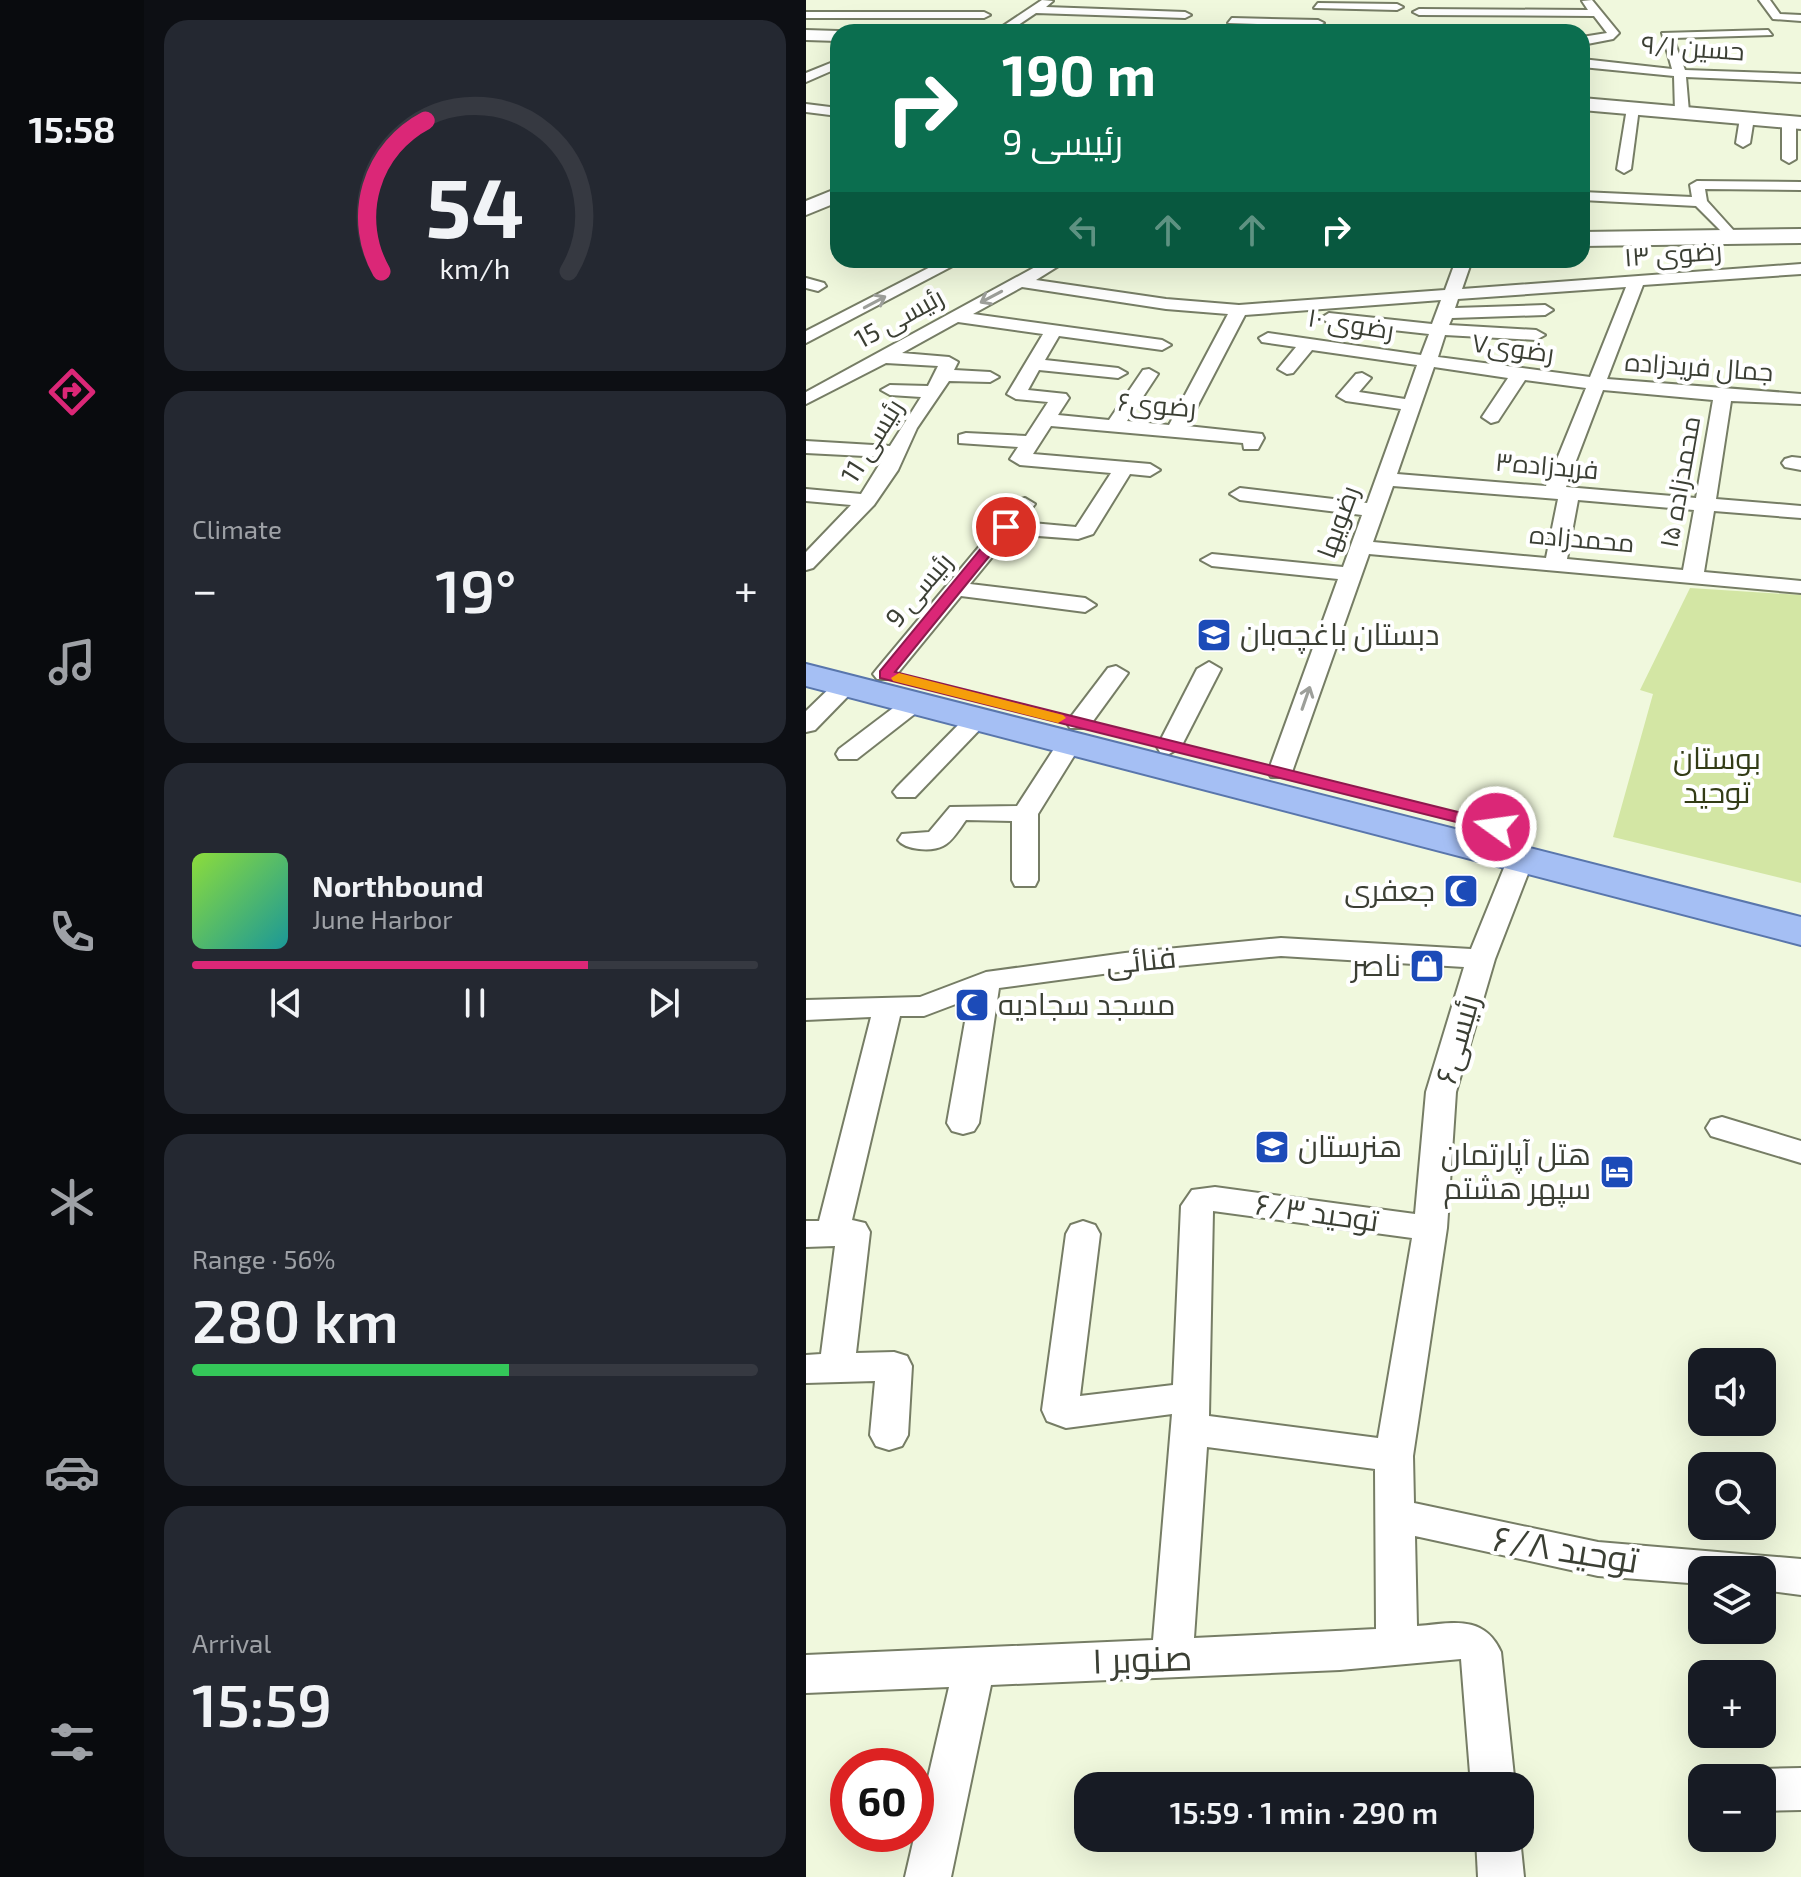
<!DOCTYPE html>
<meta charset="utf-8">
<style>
:root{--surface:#171b24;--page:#242831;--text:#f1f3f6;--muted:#9ea1a6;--line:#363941;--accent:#db2777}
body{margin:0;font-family:"Exo 2",Cairo,sans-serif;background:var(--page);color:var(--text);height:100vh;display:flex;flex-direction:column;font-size:30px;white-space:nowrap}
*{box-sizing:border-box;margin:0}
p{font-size:26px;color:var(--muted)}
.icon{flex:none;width:44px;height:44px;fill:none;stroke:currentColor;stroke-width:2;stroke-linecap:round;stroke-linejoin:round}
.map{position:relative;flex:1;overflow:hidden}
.sheet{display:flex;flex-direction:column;gap:20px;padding:20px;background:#0d0f14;width:662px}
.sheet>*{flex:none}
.hud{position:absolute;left:24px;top:24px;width:760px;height:244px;border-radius:24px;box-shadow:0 8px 32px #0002;background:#0b6e4f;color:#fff;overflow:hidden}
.controls{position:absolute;left:882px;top:1348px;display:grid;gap:16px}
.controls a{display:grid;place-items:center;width:88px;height:88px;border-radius:16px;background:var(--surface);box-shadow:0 8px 32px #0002;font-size:40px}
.speed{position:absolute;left:24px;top:1748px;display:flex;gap:16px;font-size:40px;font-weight:700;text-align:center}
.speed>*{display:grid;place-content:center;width:104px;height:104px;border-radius:50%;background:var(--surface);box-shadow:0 8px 32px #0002;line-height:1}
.speed .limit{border:12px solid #d22;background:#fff;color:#111}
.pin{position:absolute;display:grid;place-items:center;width:68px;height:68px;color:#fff;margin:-34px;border:4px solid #fff;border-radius:50%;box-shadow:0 2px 8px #0007}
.me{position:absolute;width:88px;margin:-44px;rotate:284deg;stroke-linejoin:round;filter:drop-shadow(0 0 6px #0008)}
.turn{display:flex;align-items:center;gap:28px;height:168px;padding:0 40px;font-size:36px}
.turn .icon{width:104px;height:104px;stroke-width:2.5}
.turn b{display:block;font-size:56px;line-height:68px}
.lanes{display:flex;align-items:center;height:76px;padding:0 40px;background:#0003;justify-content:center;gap:40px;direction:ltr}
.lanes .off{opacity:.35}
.big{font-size:60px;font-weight:600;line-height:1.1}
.sheet .card{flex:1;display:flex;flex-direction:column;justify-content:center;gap:12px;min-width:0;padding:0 28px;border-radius:24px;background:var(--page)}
.sheet .dial{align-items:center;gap:0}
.dial svg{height:208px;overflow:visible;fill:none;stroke:var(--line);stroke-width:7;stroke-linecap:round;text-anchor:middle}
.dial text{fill:var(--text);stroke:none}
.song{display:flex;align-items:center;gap:24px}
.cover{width:96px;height:96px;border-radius:12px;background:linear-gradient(135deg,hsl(90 70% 55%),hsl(180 70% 35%))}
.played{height:8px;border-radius:4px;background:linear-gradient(90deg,var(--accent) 70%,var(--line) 70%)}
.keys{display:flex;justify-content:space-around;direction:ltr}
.heat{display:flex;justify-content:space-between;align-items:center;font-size:44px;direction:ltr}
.charge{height:12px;border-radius:6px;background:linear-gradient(90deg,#34c759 56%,var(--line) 0)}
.trip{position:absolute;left:268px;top:1772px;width:460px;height:80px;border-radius:24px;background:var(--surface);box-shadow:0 8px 32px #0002;font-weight:600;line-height:80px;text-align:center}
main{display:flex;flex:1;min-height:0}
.menu{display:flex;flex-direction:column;width:144px;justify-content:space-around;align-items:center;background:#090b0e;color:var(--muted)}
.menu .icon{width:56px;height:56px}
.menu .on{color:var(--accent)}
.menu b{font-size:36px;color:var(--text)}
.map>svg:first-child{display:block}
.green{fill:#d3e6a4}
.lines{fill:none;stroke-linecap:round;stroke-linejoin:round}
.street-casing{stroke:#767d65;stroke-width:4}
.secondary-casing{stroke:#767d65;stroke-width:4}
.primary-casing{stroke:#5976ac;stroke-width:4}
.street{fill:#fff;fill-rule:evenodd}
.secondary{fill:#fff;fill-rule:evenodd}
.primary{fill:#a5bff4;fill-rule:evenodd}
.oneway{stroke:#9d9f9a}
.route{fill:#db2777;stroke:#8e194d;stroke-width:2}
.slow{fill:#f59e0b}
.labels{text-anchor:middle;stroke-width:8;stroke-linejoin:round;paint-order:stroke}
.far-street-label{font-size:26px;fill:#3b3f34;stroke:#fff}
.poi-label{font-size:30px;fill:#3b3f34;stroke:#fff;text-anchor:start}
.park-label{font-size:30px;fill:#333c16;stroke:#fff}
.street-label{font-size:30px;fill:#3b3f34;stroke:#fff}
.near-street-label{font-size:36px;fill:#3b3f34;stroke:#fff}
</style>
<main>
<nav class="menu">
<b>15:58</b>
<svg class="icon on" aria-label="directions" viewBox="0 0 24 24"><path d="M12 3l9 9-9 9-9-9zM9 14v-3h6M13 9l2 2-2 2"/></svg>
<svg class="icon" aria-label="music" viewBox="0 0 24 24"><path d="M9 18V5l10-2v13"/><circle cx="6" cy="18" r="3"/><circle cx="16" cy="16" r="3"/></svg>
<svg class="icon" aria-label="phone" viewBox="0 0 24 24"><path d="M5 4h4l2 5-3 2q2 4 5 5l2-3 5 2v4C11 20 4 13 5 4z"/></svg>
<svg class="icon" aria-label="climate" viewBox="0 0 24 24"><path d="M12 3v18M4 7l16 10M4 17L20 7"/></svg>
<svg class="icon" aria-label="car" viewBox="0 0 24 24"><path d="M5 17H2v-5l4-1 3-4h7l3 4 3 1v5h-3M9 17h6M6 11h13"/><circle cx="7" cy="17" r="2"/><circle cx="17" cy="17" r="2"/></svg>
<svg class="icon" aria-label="filters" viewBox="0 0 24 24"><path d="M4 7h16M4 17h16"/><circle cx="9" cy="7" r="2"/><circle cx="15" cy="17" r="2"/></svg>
</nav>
<section class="sheet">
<div class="card dial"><svg viewBox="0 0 100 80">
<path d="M14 69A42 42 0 1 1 86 69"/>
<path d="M14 69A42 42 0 0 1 31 11" stroke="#db2777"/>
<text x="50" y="56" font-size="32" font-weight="700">54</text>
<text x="50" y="72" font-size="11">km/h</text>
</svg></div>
<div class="card"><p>Climate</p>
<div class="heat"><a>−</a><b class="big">19°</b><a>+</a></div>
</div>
<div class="card">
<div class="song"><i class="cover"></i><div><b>Northbound</b><p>June Harbor</p></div></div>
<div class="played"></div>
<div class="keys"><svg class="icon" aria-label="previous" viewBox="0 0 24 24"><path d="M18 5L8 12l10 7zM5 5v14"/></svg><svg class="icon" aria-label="pause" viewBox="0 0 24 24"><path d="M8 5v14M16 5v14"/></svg><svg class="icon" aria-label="next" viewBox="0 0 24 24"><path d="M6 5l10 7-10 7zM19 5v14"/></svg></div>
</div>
<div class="card"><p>Range · 56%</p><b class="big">280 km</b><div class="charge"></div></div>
<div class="card"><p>Arrival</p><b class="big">15:59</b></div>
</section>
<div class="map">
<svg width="995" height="1877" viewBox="0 0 995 1877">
<rect width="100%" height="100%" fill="#f0f8dd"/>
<polygon class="green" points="884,588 995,595 995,883 807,837 847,694 834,690"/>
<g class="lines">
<g class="street-casing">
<g id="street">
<polygon points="236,0 247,1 240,7 379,12 385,15 379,18 230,13 202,32 188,32"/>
<polygon points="786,0 813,33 807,39 776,45 776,37 801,33 788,16 613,15 607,12 613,9 782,10 776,1"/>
<polygon points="953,0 964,0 974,14 995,15 995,21 967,19"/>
<polygon points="512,3 591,4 597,7 591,10 508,8"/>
<polygon points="0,12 178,12 184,15 178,18 0,18"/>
<polygon points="426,18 512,20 518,23 512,26 422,23"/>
<polygon points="962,30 966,35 867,38 879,70 995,74 995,82 880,77 883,112 876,116 869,112 868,76 776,67 776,59 866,69 856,33"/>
<polygon points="32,60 32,68 0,82 0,73"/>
<polygon points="0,104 32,108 32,116 0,112"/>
<polygon points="827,104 833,108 825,169 818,173 811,169 821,108"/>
<polygon points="941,114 948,118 944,143 937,147 930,143 934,118"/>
<polygon points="983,118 990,122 990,159 983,163 976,159 976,122"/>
<polygon points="891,181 995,182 995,190 899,189 901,201 929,232 921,237 890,206 776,200 776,192 886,197 884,185"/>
<polygon points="138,260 158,260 0,343 0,331"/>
<path d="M 242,260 L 262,260 L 230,280 L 360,299 L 433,305 L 639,290 L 650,260 L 666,260 L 656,289 L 995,264 L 995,274 L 837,285 L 801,379 L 995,394 L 995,404 L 925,401 L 910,499 L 995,506 L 995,518 L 908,511 L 898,572 L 995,581 L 995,593 L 563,554 L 486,772 L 483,777 L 465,777 L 462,772 L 532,579 L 406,566 L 395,560 L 406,554 L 537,567 L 556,515 L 434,500 L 424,494 L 434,488 L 561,503 L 595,409 L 540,401 L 531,396 L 550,374 L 556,373 L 565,378 L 553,392 L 599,399 L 611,365 L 506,350 L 487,373 L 481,374 L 472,369 L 490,347 L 456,342 L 453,338 L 462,333 L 615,355 L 623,334 L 523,323 L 515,318 L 523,313 L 626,324 L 635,300 L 439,315 L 381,426 L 456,434 L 458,438 L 452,449 L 438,449 L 437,443 L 245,426 L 227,454 L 344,464 L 354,470 L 344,476 L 324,474 L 287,534 L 272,539 L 205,534 L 164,584 L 279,598 L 290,605 L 279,612 L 155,596 L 87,679 L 71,679 L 67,674 L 71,669 L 212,500 L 219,498 L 229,504 L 215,522 L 270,527 L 305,473 L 214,465 L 204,459 L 212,447 L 153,443 L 153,435 L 160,433 L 220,436 L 242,402 L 210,399 L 201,394 L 237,334 L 152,322 L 96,353 L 143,357 L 152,362 L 148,370 L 184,372 L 193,377 L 184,382 L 143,381 L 111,428 L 92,470 L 68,505 L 7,568 L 0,570 L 0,552 L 45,505 L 0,501 L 0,489 L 55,494 L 78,457 L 0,453 L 0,441 L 84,446 L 115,397 L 84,395 L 75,390 L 84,385 L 122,386 L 132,366 L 80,363 L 0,404 L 0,392 ZM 216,287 L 360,309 L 422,314 L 363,425 L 321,421 L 352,374 L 343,369 L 337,370 L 303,420 L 252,415 L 263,398 L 260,394 L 222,390 L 233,370 L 312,378 L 321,373 L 312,368 L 239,360 L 253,336 L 356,350 L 365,345 L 356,340 L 167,314 ZM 820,287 L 784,377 L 632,357 L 639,335 L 730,340 L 739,335 L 730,330 L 643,325 L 646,318 L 739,315 L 747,310 L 739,305 L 649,308 L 652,299 ZM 628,367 L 702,378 L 676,417 L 685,423 L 692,421 L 719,380 L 780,388 L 740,486 L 591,474 ZM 797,390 L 907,400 L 890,498 L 760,487 ZM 587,486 L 752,499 L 740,558 L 567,542 ZM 772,500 L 888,510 L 877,570 L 761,559 Z"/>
<polygon points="0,278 18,283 20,286 12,291 0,288"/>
<polygon points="986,457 995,458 995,470 979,467 976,463 979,459"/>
<polygon points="403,662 415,669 375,747 363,754 354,752 351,747 391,669"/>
<polygon points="310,666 322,673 282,728 264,728 261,723 264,718 302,668"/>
<polygon points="39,679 47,681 51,686 47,691 9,730 0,732 0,711 31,681"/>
<polygon points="107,697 115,699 119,704 115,709 51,759 33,759 30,754 33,749 99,699"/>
<polygon points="170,713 182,720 178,725 109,797 91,797 87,792 91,787 162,715"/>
<path d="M 264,736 L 276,743 L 232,814 L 232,880 L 229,886 L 209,886 L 206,880 L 206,821 L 160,820 C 154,828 146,842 137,846 C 126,852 99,850 92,840 L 96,834 L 123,832 L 144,807 L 211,806 L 255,738 Z"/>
<path d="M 715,850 L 724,852 L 728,858 L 689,959 L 650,1092 L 641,1228 L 607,1456 L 608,1503 L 792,1542 L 995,1559 L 995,1595 L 956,1590 L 956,1570 L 896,1570 L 896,1584 L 792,1576 L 609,1536 L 611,1626 C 646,1623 678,1614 695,1652 L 709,1786 L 665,1786 L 655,1659 L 534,1670 L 185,1685 L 145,1877 L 99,1877 L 143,1687 L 0,1693 L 0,1655 L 347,1640 L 366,1414 L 260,1428 L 241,1421 L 236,1410 L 260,1234 L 265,1225 L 277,1221 L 289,1225 L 294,1234 L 274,1396 L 367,1385 L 375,1206 L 386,1190 L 409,1187 L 609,1214 L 620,1092 L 658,967 L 475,956 L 319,971 L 193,988 L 173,1123 L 168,1131 L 157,1134 L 146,1131 L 141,1123 L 163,999 L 118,1016 L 94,1016 L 46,1220 L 59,1223 L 64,1232 L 50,1353 L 88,1352 L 101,1356 L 106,1366 L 102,1435 L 96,1446 L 83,1450 L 70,1446 L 64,1435 L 69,1381 L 0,1383 L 0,1355 L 15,1354 L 29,1246 L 0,1247 L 0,1221 L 13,1221 L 65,1017 L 0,1020 L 0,1000 L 114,997 L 180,972 L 319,953 L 475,938 L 665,949 L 702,858 L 706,852 ZM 407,1211 L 606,1238 L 572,1438 L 403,1416 ZM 401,1447 L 569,1469 L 570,1629 L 388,1638 Z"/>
<polygon points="916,1117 995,1141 995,1163 905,1136 900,1128 905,1120"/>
<polygon points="995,1768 995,1810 956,1811 956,1778 939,1778 941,1775 956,1769"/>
<polygon points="670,1838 714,1838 718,1877 672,1877"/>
</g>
</g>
<g class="secondary-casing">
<g id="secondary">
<polygon points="0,30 32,31 36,32 32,32 32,41 0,40"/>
<polygon points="776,98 995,117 995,129 776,110"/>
<polygon points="32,188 32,202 0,215 0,201"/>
<polygon points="995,229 995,243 776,246 776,232"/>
</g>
</g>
<g class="primary-casing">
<polygon id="primary" points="0,664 995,917 995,945 0,686"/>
</g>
<use href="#street" class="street"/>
<use href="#secondary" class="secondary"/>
<use href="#primary" class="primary"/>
</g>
<defs><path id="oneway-shaft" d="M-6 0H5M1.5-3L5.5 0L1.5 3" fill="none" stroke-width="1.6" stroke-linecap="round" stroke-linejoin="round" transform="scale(2)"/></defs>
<g class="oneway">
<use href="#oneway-shaft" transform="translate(185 297) rotate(152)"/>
<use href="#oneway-shaft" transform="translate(69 302) rotate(-28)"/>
<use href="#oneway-shaft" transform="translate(500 698) rotate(-71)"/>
</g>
<polygon class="route" points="195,524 207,527 89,672 696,823 699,827 690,832 74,678 74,671"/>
<polygon class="slow" points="93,673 257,715 260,718 252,723 87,681 85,678"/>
<defs>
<g id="school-square" transform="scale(1.8)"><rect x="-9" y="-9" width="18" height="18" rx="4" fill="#1c4bb8" stroke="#fff"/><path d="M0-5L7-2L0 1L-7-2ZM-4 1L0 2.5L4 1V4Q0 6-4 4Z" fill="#fff"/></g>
<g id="mosque-square" transform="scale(1.8)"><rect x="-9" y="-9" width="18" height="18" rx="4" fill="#1c4bb8" stroke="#fff"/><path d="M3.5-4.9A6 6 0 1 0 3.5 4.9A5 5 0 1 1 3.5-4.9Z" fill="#fff"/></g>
<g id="shop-square" transform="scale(1.8)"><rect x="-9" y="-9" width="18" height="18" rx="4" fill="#1c4bb8" stroke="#fff"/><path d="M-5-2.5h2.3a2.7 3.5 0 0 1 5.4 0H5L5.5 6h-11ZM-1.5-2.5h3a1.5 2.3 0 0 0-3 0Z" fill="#fff"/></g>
<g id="hotel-square" transform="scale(1.8)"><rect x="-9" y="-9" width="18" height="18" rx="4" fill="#1c4bb8" stroke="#fff"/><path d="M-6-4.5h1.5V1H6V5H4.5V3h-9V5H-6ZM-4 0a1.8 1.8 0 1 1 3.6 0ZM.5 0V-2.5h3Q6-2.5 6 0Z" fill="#fff"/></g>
</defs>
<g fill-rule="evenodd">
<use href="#school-square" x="408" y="635"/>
<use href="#mosque-square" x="655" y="891"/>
<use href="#shop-square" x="621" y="966"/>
<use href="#mosque-square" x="166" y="1005"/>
<use href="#school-square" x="466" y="1147"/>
<use href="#hotel-square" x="811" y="1172"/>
</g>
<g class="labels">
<g class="far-street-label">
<text transform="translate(887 48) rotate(4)" y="9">حسین ۹/۱</text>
<text transform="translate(867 254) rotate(-4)" y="9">رضوی ۱۳</text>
<text transform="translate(93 318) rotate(-29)" y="9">رئیسی 15</text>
<text transform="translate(545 324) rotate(9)" y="9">رضوی ۱۰</text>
<text transform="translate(707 348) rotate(8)" y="9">رضوی۷</text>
<text transform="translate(893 367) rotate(4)" y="9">جمال فریدزاده</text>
<text transform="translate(351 405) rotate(5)" y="9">رضوی۶</text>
<text transform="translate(66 441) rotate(-58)" y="9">رئیسی 11</text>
<text transform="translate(741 466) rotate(5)" y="9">فریدزاده۳</text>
<text transform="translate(874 482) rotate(-80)" y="9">محمدزاده ۱۵</text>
<text transform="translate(532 522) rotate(-70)" y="9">رضویها</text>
<text transform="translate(776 539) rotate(5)" y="9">محمدزاده</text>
<text transform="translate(113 590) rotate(-50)" y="9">رئیسی 9</text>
</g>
<g class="poi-label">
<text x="434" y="645">دبستان باغچه‌بان</text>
<text x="629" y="901" text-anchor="end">جعفری</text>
<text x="595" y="976" text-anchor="end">ناصر</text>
<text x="192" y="1015">مسجد سجادیه</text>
<text x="492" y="1157">هنرستان</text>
<text x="785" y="1165" text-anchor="end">هتل آپارتمان<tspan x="785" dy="34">سپهر هشتم</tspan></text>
</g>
<g class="park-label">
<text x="911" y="769">بوستان<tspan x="911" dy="34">توحید</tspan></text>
</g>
<g class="street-label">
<text transform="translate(335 961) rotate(-6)" y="10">فنائی</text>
<text transform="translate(652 1039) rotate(-74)" y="10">رئیسی۶</text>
<text transform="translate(511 1213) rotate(8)" y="10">توحید ۶/۳</text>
</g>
<g class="near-street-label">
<text transform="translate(760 1549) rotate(9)" y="13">توحید ۶/۸</text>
<text transform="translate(336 1659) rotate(-2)" y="13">صنوبر ۱</text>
</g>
</g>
</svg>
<div class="controls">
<a><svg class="icon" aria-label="sound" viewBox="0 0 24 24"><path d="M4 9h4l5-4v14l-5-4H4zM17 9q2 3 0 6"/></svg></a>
<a><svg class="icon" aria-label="search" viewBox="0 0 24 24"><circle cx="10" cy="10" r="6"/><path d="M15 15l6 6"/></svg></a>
<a><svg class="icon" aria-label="layers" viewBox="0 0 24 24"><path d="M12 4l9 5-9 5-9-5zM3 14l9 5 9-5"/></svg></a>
<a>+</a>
<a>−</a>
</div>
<div class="speed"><div class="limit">60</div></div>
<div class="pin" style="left:200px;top:527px;background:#d93025"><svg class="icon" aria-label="arrive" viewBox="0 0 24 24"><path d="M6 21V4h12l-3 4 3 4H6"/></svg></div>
<svg class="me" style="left:690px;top:827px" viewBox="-20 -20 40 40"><circle r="17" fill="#db2777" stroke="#fff" stroke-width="3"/><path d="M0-11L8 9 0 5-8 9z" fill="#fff"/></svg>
<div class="trip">15:59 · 1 min · 290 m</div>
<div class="hud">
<div class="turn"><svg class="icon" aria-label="right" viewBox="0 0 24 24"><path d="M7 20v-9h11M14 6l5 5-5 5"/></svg><div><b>190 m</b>رئیسی 9</div></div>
<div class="lanes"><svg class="icon off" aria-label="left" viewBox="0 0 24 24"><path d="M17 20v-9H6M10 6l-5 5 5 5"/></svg><svg class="icon off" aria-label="ahead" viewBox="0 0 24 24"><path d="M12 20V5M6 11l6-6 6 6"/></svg><svg class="icon off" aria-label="ahead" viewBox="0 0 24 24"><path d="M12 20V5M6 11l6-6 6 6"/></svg><svg class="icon" aria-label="right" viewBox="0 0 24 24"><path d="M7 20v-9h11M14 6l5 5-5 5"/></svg></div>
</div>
</div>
</main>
